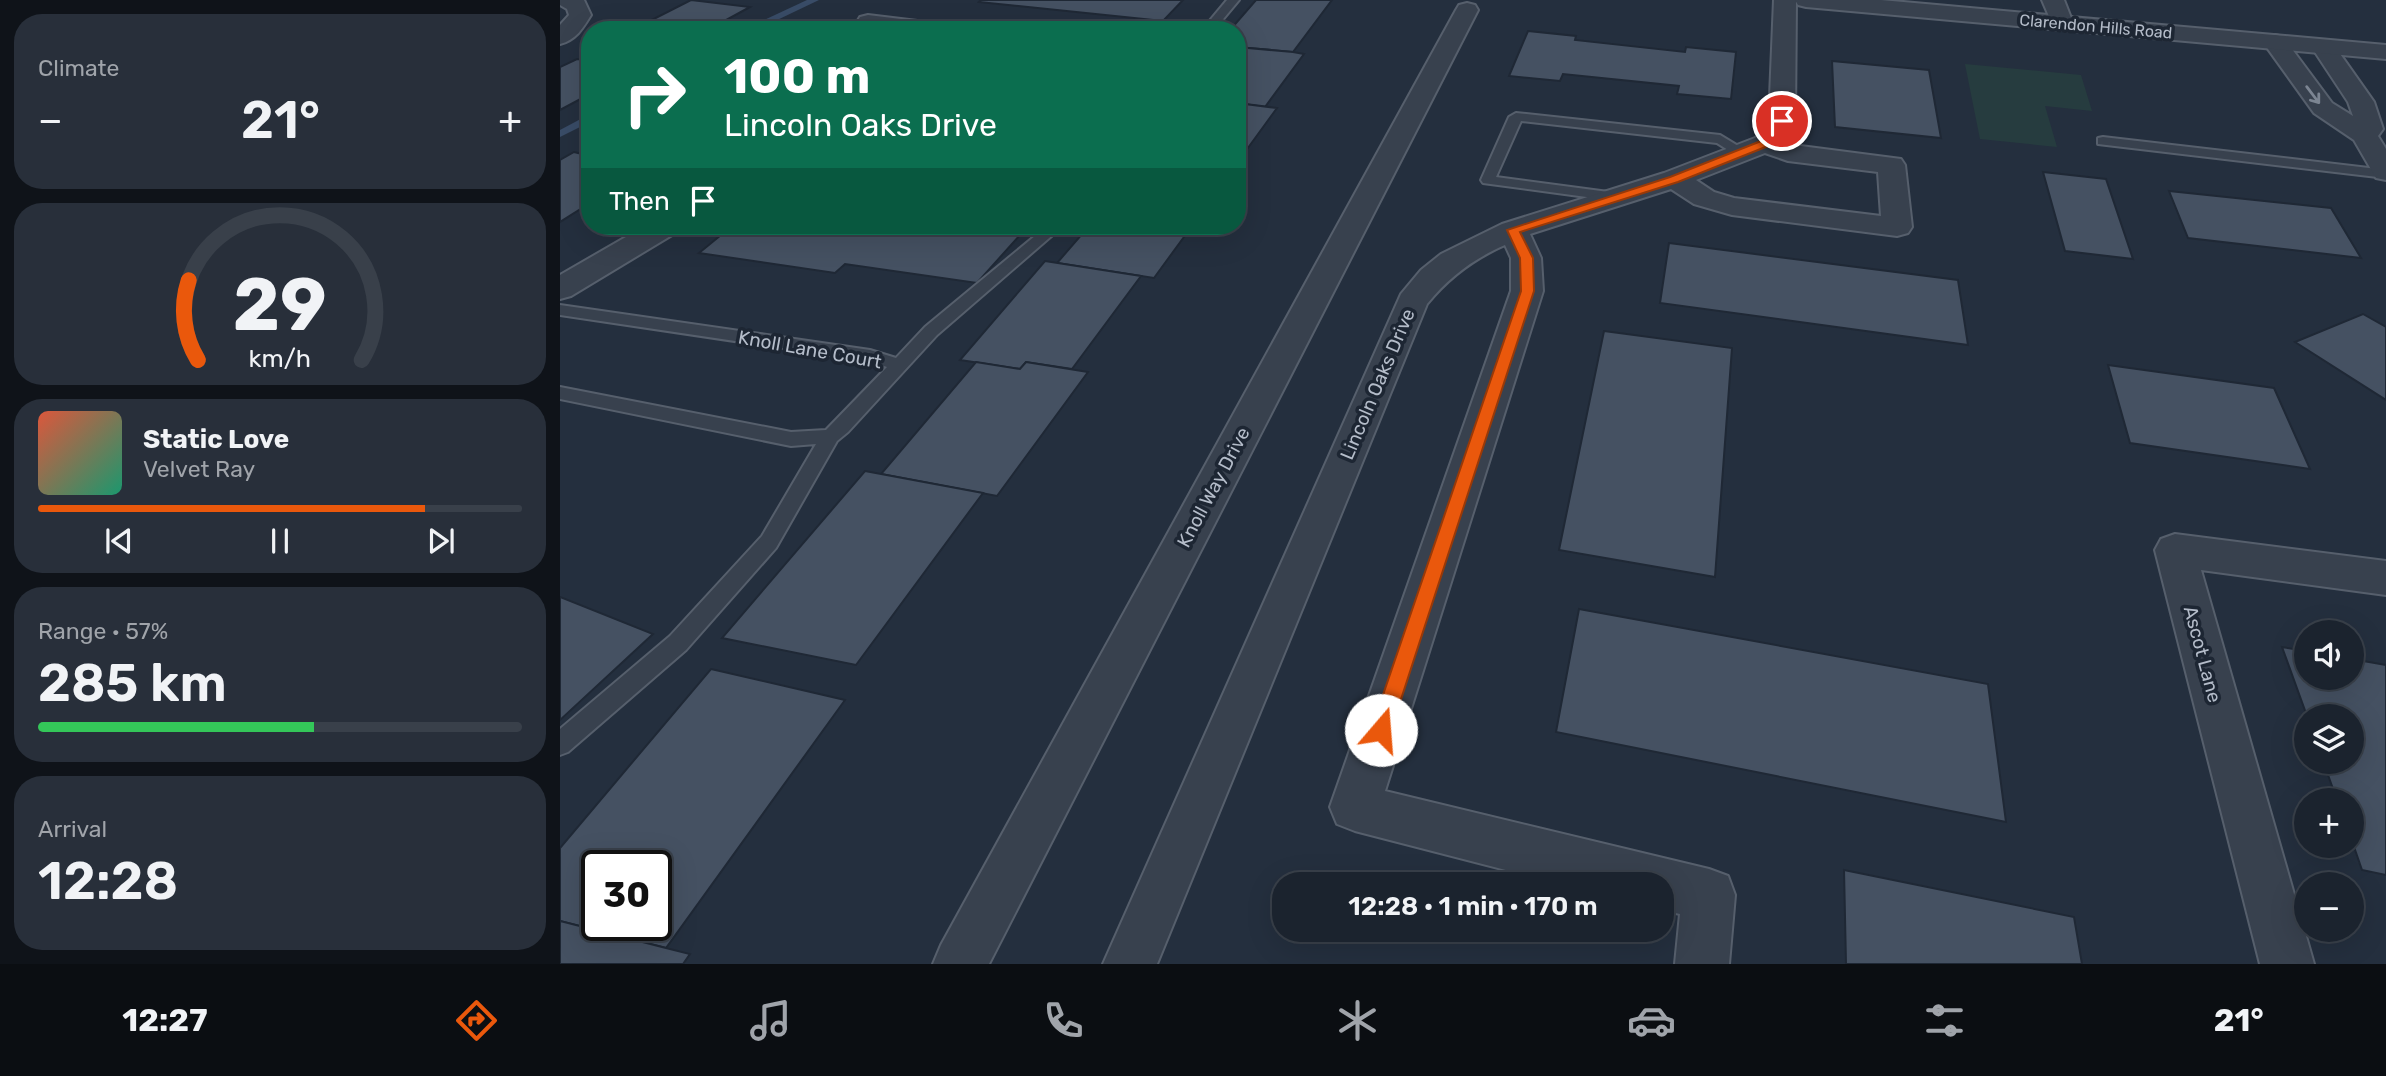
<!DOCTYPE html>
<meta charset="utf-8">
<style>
:root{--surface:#1b232e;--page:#282f3a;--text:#f1f3f6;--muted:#a0a4aa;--line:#39404a;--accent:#ea580c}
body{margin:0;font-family:Rubik,sans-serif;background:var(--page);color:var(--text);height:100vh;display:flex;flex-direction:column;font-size:26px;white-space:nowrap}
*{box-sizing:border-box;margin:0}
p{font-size:23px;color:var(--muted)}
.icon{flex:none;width:38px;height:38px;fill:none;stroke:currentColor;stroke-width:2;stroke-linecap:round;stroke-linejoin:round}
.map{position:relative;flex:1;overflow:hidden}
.side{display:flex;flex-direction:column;gap:14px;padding:14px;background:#0f1319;width:560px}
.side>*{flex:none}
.top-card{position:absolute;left:21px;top:21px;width:665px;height:214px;border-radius:28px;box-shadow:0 7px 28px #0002,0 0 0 2px var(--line);background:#0b6e4f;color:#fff;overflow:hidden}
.tools{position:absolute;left:1734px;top:620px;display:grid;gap:14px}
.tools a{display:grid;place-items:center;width:70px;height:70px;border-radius:50%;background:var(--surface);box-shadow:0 7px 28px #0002,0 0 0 2px var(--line);font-size:35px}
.speed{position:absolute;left:21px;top:850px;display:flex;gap:14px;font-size:35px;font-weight:700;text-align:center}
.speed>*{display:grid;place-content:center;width:91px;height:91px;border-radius:50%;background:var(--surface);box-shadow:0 7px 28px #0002,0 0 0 2px var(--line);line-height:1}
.speed .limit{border:4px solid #111;border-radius:10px;background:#fff;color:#111}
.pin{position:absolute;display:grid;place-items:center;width:60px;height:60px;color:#fff;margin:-30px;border:4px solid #fff;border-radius:50%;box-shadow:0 2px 7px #0007}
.me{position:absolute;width:77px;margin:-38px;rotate:18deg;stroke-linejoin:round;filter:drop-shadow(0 0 5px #0008)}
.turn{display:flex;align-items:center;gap:24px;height:147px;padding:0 28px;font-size:32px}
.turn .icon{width:91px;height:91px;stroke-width:2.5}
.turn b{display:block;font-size:49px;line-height:60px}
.then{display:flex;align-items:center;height:66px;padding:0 28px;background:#0003;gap:14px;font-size:26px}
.big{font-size:52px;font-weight:600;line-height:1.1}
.side .card{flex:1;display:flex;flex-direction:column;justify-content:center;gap:10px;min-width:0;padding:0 24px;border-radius:28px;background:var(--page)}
.side .dial{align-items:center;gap:0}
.dial svg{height:182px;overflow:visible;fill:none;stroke:var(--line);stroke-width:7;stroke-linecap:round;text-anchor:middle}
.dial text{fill:var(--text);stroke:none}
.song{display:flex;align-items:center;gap:21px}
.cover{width:84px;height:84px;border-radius:10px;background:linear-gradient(135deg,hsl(10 70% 55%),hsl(160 70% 35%))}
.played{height:7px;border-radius:4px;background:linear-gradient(90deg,var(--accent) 80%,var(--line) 80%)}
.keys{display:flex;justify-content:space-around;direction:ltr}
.heat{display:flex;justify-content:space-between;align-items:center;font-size:38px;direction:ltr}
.charge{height:10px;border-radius:5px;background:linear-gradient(90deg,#34c759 57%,var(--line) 0)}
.trip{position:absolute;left:712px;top:872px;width:402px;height:70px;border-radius:28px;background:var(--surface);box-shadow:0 7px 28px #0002,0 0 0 2px var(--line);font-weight:600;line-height:70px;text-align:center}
.menu{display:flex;height:112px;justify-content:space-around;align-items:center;background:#0b0e12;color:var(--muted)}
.menu .icon{width:49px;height:49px}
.menu .on{color:var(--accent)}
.menu b{font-size:32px;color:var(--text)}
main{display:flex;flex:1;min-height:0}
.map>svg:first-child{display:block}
.green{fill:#263c3f}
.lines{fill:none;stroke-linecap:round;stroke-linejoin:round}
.stream{fill:#394c67;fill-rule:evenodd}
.building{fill:#455162;stroke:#1f2835;stroke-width:2;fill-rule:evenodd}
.service-casing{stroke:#565f6c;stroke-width:4}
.minor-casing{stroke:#565f6c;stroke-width:4}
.tertiary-casing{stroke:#565f6c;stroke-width:4}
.service{fill:#38414e;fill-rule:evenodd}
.minor{fill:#38414e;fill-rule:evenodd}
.tertiary{fill:#38414e;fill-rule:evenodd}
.oneway{stroke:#7c8592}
.route{fill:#ea580c;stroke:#983908;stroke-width:2}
.labels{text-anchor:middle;stroke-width:7;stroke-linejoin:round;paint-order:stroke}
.far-street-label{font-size:16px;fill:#b4bcc9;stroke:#1d2633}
.street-label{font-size:19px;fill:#b4bcc9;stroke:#1d2633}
</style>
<main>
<section class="side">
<div class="card"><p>Climate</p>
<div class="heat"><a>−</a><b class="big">21°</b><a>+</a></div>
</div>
<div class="card dial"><svg viewBox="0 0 100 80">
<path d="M14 69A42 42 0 1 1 86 69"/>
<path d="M14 69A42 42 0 0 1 10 34" stroke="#ea580c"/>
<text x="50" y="56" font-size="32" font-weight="700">29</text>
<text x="50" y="72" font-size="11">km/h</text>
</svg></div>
<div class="card">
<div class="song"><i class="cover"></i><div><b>Static Love</b><p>Velvet Ray</p></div></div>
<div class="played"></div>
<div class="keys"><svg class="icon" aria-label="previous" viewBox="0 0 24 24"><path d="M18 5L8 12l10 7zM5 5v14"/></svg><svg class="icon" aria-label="pause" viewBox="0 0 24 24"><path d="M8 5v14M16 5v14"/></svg><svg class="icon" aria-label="next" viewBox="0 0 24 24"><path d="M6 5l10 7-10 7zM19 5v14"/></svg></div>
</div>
<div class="card"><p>Range · 57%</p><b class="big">285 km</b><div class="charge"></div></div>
<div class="card"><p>Arrival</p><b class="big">12:28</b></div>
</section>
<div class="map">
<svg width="1826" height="964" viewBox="0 0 1826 964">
<rect width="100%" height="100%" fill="#242f3e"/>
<polygon class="green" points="1405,64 1521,75 1532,111 1485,106 1497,147 1420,139"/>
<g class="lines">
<g class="stream">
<polygon points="247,0 259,0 196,30 183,30"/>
<polygon points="30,114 30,122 0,137 0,130"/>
</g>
</g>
<g class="building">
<polygon points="131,0 190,7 148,30 72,30"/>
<polygon points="421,0 623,0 603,21 419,2"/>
<polygon points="696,0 772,0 733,52 677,47 677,30 670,30"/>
<polygon points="968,31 1016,36 1015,40 1125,52 1126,47 1176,52 1171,99 1117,94 1119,86 1003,74 1000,81 949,76"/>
<polygon points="677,47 733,52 744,54 705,107 677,103"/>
<polygon points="17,59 30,61 30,94 0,110 0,67"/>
<polygon points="1272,61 1369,70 1381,138 1275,127"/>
<polygon points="677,103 717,108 677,163"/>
<polygon points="14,152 30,156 30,203 0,222 0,160"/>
<polygon points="1483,172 1546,179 1573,259 1505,251"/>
<polygon points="1609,191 1771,208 1801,258 1628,238"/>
<polygon points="172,226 468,226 417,283 285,264 275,273 139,253"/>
<polygon points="529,226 632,226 594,278 497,263"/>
<polygon points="1109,243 1398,280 1408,345 1100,303"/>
<polygon points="485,261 581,276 512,369 466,362 460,369 400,360"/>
<polygon points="1803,314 1826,327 1826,400 1735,342"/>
<polygon points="1044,331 1172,348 1155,577 999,550"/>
<polygon points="416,362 460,369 466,362 528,372 437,496 321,474"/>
<polygon points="1548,365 1714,388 1750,469 1570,443"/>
<polygon points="305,471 423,493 296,665 162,638"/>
<polygon points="0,597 93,634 0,720"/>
<polygon points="1019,609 1428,684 1446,822 996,732"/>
<polygon points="1722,647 1746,651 1746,677 1792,677 1792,659 1826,665 1826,875 1802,870 1792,841 1792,800 1777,800 1763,761 1792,761 1792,716 1747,716"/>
<path d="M 151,669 L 285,700 L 106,948 L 0,921 L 0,848 ZM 37,866 L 96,866 L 96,926 L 37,926 Z"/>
<polygon points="1284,870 1514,917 1522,964 1286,964"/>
<polygon points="0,921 106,948 130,954 123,964 0,964"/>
</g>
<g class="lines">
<g class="service-casing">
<g id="service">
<polygon points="667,0 679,0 654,30 642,30"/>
<polygon points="956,113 1160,135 1188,152 1186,155 1176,155 1157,143 961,121 936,177 1056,193 1063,197 1056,201 923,183 921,180 949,117"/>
<polygon points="1543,137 1826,170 1826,178 1538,144 1538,138"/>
<polygon points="487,226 503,226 377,335 288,432 277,441 216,548 126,650 8,752 0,755 0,729 110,636 202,536 256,444 231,446 0,399 0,387 231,432 266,430 327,367 309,361 0,315 0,305 310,350 336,358 365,327"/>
</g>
</g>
<g class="minor-casing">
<g id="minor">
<path d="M 0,0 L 24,0 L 31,15 C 23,28 16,40 0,44 L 0,25 L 9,15 L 7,9 L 0,5 Z"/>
<path d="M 1214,0 L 1236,0 L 1235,121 L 1231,133 L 1224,142 L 1233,145 L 1341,159 L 1345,165 L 1352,227 L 1348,233 L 1337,236 L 1172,215 L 1134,204 L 1111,189 L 970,234 L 981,258 L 983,291 L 825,791 L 1149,869 L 1168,876 L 1175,895 L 1169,964 L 1115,964 L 1120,914 L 1102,910 L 1102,884 L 1000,884 L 795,831 L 777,824 L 770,807 L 951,291 L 951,258 L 945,245 C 913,259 889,277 867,304 L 597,964 L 543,964 L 841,294 L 861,270 L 881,254 L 942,224 L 1104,173 L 1195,138 L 1206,130 L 1209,121 ZM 1205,153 L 1228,161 L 1318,172 L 1321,216 L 1174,198 L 1154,192 L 1136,180 Z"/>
<polygon points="1482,0 1504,0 1513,23 1510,28 1494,28"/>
<polygon points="907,3 915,5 918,10 429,964 373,964 381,945 896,10 899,5"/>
<polygon points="308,15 374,23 382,25 385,30 315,30 300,27 297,22 300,17"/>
<polygon points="1715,35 1723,37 1772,103 1793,116 1788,102 1751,46 1755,41 1771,41 1814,102 1823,129 1818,136 1826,149 1826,180 1816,178 1794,140 1754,113 1703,42 1707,37"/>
<polygon points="85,226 121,226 117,232 11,296 0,299 0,275"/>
<polygon points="1615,534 1826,561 1826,595 1641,570 1754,964 1700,964 1595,550 1601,539"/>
</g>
</g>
<g class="tertiary-casing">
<polygon id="tertiary" points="1235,0 1321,0 1826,45 1826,59 1246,7 1238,5"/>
</g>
<use href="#service" class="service"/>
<use href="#minor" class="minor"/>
<use href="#tertiary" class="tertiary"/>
</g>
<defs><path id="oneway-shaft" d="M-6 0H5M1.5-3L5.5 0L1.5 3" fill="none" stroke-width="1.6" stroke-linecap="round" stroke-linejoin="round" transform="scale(1.75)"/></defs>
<use class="oneway" href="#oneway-shaft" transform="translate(1753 95) rotate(53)"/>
<polygon class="route" points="1222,118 1227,121 1222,135 1208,146 1118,182 960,232 973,258 974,291 831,730 828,736 821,738 814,736 811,730 961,291 960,258 947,230 1110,177 1201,141 1213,132 1216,121"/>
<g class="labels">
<g class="far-street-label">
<text transform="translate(1536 26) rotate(5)" y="6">Clarendon Hills Road</text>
</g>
<g class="street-label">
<text transform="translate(250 349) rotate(10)" y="7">Knoll Lane Court</text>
<text transform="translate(817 384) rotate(-67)" y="7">Lincoln Oaks Drive</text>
<text transform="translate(653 487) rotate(-62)" y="7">Knoll Way Drive</text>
<text transform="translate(1643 654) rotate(75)" y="7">Ascot Lane</text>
</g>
</g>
</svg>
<div class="tools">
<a><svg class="icon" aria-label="sound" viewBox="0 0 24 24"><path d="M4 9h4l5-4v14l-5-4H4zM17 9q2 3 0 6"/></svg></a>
<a><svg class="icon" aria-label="layers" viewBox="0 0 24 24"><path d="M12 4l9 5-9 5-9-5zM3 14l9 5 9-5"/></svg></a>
<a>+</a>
<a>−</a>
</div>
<div class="speed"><div class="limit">30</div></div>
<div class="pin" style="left:1222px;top:121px;background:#d93025"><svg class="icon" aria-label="arrive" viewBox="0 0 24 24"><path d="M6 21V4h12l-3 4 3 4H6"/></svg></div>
<svg class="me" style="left:821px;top:730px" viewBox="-20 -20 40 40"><circle r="19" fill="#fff"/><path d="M0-13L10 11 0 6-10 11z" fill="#ea580c"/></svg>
<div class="trip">12:28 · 1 min · 170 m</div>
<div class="top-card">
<div class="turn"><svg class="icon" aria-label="right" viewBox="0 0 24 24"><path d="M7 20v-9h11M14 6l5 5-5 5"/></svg><div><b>100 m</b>Lincoln Oaks Drive</div></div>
<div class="then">Then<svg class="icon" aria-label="arrive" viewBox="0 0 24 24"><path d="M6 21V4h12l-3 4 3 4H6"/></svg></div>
</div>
</div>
</main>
<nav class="menu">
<b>12:27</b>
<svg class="icon on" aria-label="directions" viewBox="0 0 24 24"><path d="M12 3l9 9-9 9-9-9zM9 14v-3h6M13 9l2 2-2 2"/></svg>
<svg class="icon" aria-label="music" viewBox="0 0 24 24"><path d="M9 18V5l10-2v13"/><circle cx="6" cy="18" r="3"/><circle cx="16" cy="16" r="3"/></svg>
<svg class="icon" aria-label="phone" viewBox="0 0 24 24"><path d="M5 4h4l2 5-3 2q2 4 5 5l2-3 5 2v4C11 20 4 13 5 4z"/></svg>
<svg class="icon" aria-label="climate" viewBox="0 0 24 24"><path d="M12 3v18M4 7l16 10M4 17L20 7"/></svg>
<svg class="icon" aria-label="car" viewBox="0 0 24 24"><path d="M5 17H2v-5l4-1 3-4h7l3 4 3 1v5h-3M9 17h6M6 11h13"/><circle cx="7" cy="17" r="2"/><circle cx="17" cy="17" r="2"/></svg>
<svg class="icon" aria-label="filters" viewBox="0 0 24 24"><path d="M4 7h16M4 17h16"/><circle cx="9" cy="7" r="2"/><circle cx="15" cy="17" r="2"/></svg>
<b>21°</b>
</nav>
